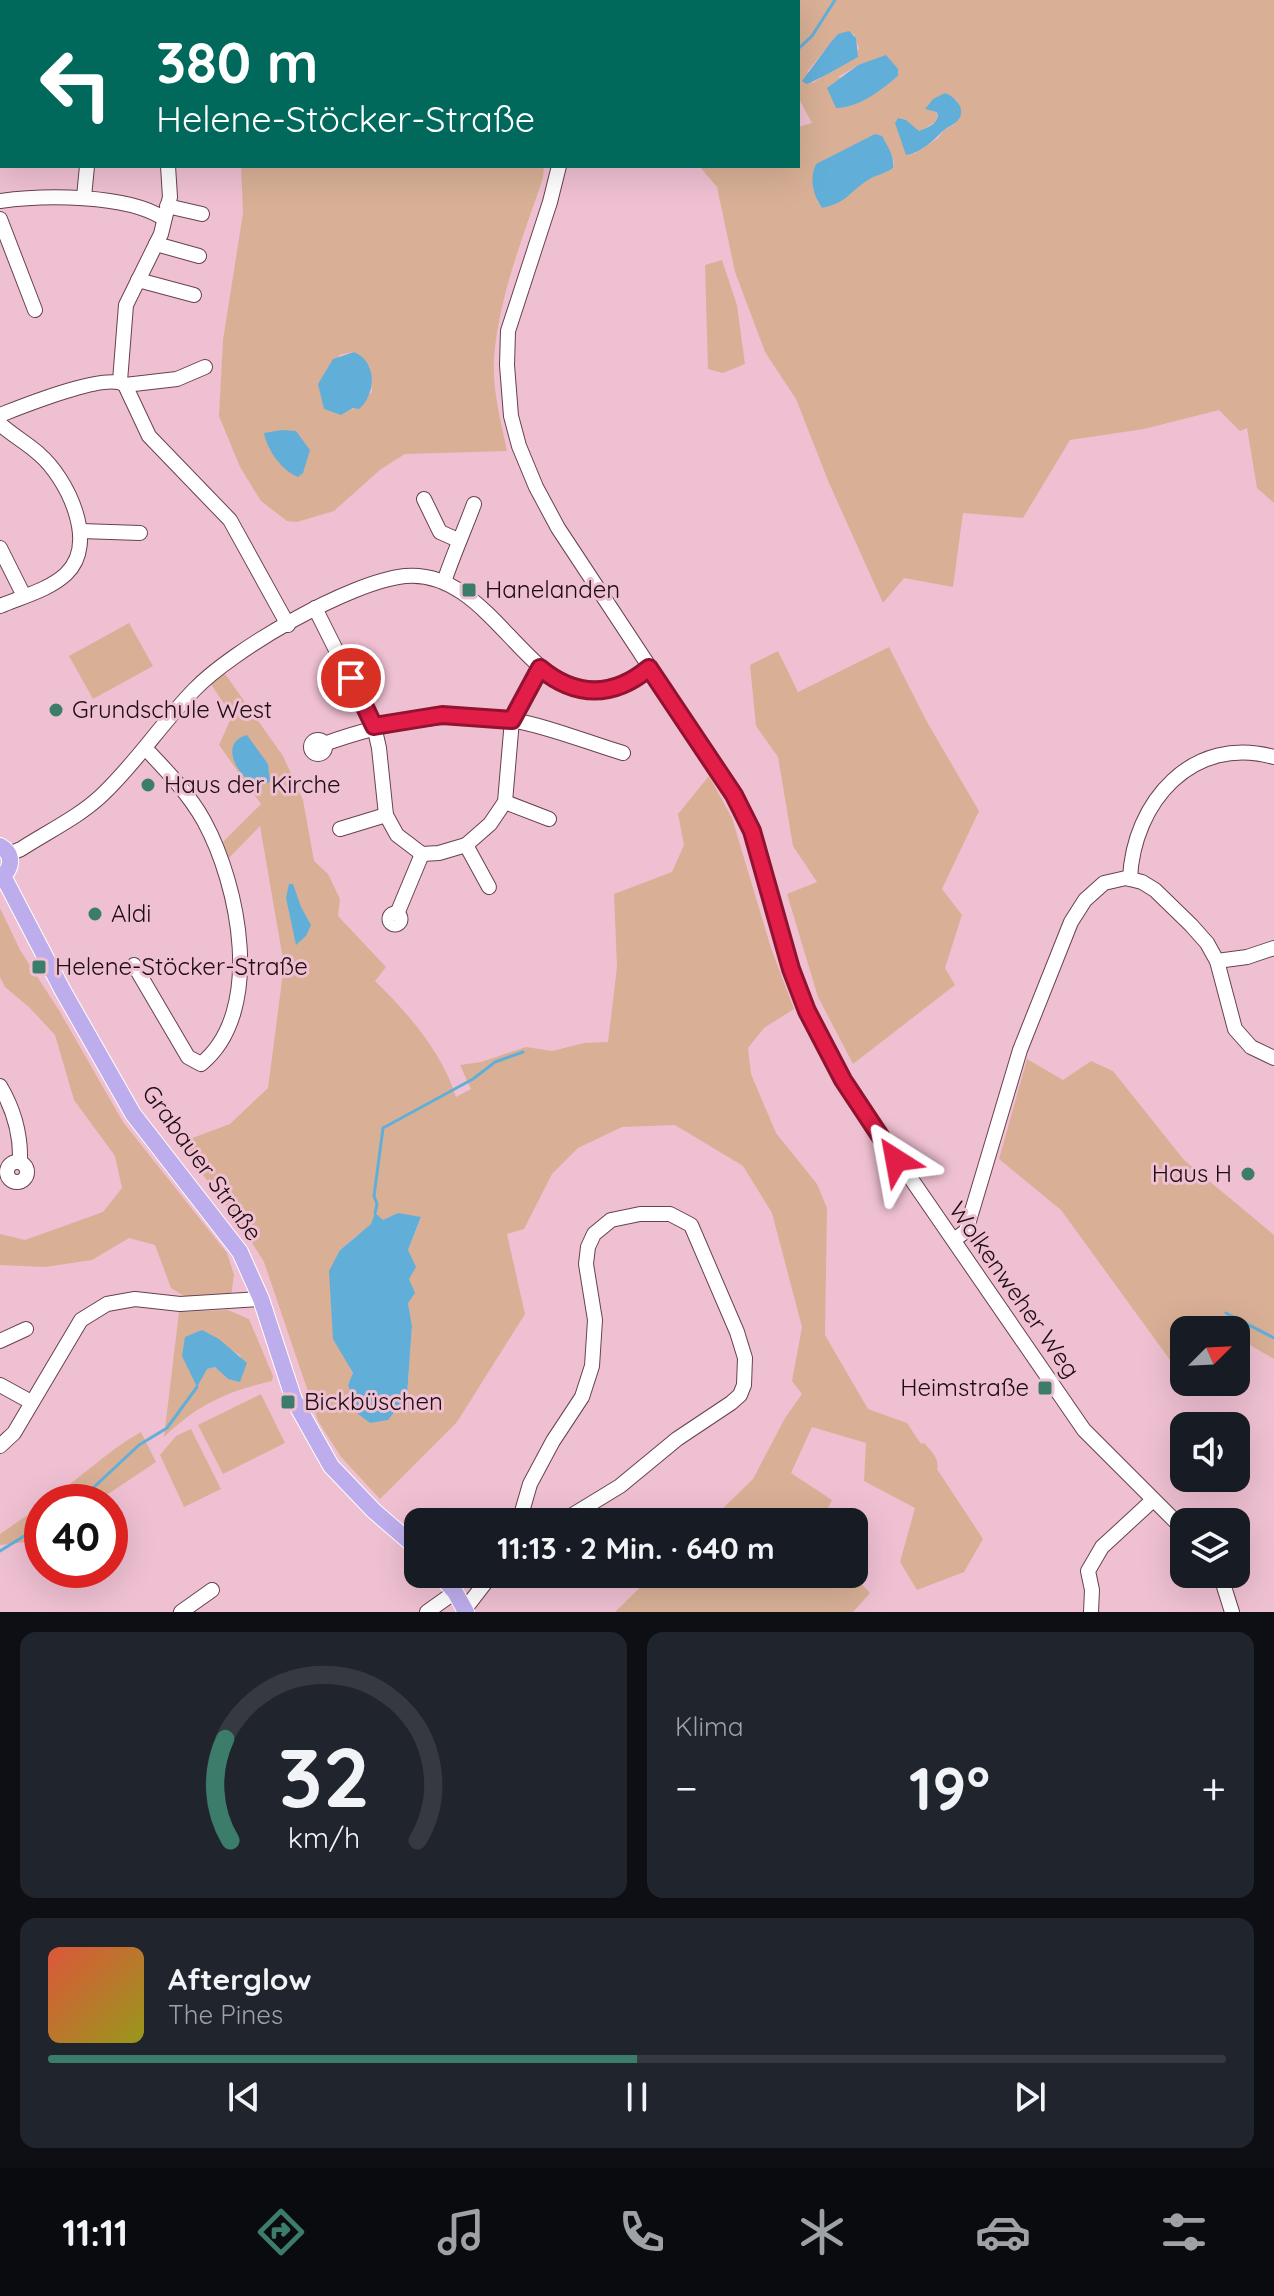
<!DOCTYPE html>
<html lang="de">
<meta charset="utf-8">
<style>
:root{--surface:#171b24;--page:#20242c;--text:#f1f3f6;--muted:#9ea1a6;--line:#363941;--accent:#3c7c6a}
body{margin:0;font-family:Quicksand,sans-serif;background:var(--page);color:var(--text);height:100vh;display:flex;flex-direction:column;font-size:30px;white-space:nowrap}
*{box-sizing:border-box;margin:0}
p{font-size:26px;color:var(--muted)}
.icon{flex:none;width:44px;height:44px;fill:none;stroke:currentColor;stroke-width:2;stroke-linecap:round;stroke-linejoin:round}
.map{position:relative;height:1612px;overflow:hidden}
.panel{display:flex;flex-direction:column;gap:20px;padding:20px;background:#0d0f14;flex:1}
.panel>*{flex:none}
.banner{position:absolute;left:0px;top:0px;width:800px;height:168px;box-shadow:0 8px 32px #0002;background:#00695c;color:#fff;overflow:hidden}
.needle{width:52px;rotate:66deg}
.tools{position:absolute;left:1170px;top:1316px;display:grid;gap:16px}
.tools a{display:grid;place-items:center;width:80px;height:80px;border-radius:16px;background:var(--surface);box-shadow:0 8px 32px #0002;font-size:40px}
.speed{position:absolute;left:24px;top:1484px;display:flex;gap:16px;font-size:40px;font-weight:700;text-align:center}
.speed>*{display:grid;place-content:center;width:104px;height:104px;border-radius:50%;background:var(--surface);box-shadow:0 8px 32px #0002;line-height:1}
.speed .limit{border:12px solid #d22;background:#fff;color:#111}
.pin{position:absolute;display:grid;place-items:center;width:68px;height:68px;color:#fff;margin:-34px;border:4px solid #fff;border-radius:50%;box-shadow:0 2px 8px #0007}
.me{position:absolute;width:88px;margin:-44px;rotate:326deg;stroke-linejoin:round;filter:drop-shadow(0 0 6px #0008)}
.turn{display:flex;align-items:center;gap:28px;height:168px;padding:0 24px;font-size:36px}
.turn .icon{width:104px;height:104px;stroke-width:2.5}
.turn b{display:block;font-size:56px;line-height:68px}
.big{font-size:60px;font-weight:800;line-height:1.1}
.panel .widget{flex:1;display:flex;flex-direction:column;justify-content:center;gap:12px;min-width:0;padding:0 28px;border-radius:16px;background:var(--page)}
.panel .dial{align-items:center;gap:0}
.dial svg{height:208px;overflow:visible;fill:none;stroke:var(--line);stroke-width:7;stroke-linecap:round;text-anchor:middle}
.dial text{fill:var(--text);stroke:none}
.song{display:flex;align-items:center;gap:24px}
.cover{width:96px;height:96px;border-radius:12px;background:linear-gradient(135deg,hsl(10 70% 55%),hsl(60 70% 35%))}
.played{height:8px;border-radius:4px;background:linear-gradient(90deg,var(--accent) 50%,var(--line) 50%)}
.keys{display:flex;justify-content:space-around;direction:ltr}
.heat{display:flex;justify-content:space-between;align-items:center;font-size:44px;direction:ltr}
.panel .tiles{flex:1;display:grid;gap:20px;grid-template-columns:1fr 1fr}
.widget:last-child{grid-column:span 2}
.trip{position:absolute;left:404px;top:1508px;width:464px;height:80px;border-radius:16px;background:var(--surface);box-shadow:0 8px 32px #0002;font-weight:800;line-height:80px;text-align:center}
.tabs{display:flex;height:128px;justify-content:space-around;align-items:center;background:#090b0e;color:var(--muted)}
.tabs .icon{width:56px;height:56px}
.tabs .current{color:var(--accent)}
.tabs b{font-size:36px;color:var(--text)}
.map>svg:first-child{display:block}
.green{fill:#d9b096;fill-rule:evenodd}
.water{fill:#61afd9}
.lines{fill:none;stroke-linecap:round;stroke-linejoin:round}
.stream{stroke:#61afd9;stroke-width:3}
.minor-casing{stroke:#684151;stroke-width:16}
.major-casing{stroke:#fff;stroke-width:18}
.minor{stroke:#fff;stroke-width:14}
.major{stroke:#beadec;stroke-width:16}
.route-casing{stroke:#92132f;stroke-width:20}
.route{stroke:#e11d48;stroke-width:14}
.poi-dot{fill:#3c7c6a;stroke:#efc0d2;stroke-width:3}
.labels{text-anchor:middle;stroke-width:6;stroke-linejoin:round;paint-order:stroke}
.poi-label{font-size:24px;fill:#1d0d13;stroke:#efc0d2;text-anchor:start}
.street-label{font-size:24px;fill:#1d0d13;stroke:#efc0d2}
</style>
<div class="map">
<svg width="1274" height="1612" viewBox="0 0 1274 1612">
<rect width="100%" height="100%" fill="#efc0d2"/>
<g class="green">
<path d="M 610,0 L 1274,0 L 1274,503 L 1257,488 L 1247,428 L 1240,431 L 1219,410 L 1144,429 L 1070,440 L 1023,518 L 963,513 L 953,587 L 904,578 L 883,603 L 829,483 L 796,399 L 765,352 L 735,272 L 717,187 L 699,166 L 798,166 L 798,127 L 812,123 L 800,101 L 798,103 L 798,2 ZM 838,34 L 854,34 L 859,49 C 846,64 829,72 813,83 L 807,72 ZM 886,56 L 897,69 L 898,76 L 884,87 L 838,77 L 858,65 ZM 945,93 L 958,101 L 954,125 L 945,129 L 938,138 L 914,154 L 906,120 L 919,132 L 937,121 L 937,112 ZM 885,141 L 894,162 L 893,168 C 885,174 877,175 868,179 C 852,188 841,205 822,208 L 817,201 Z"/>
<path d="M 241,166 L 544,166 L 543,178 C 523,237 499,296 494,358 C 492,389 501,421 507,451 L 405,454 L 381,469 L 334,511 L 297,522 L 287,521 L 261,501 L 240,467 L 219,416 L 223,340 L 243,213 ZM 354,352 L 370,367 L 372,392 L 355,408 L 342,413 L 339,355 Z"/>
<polygon points="722,260 737,305 745,364 723,373 708,369 705,265"/>
<polygon points="129,623 153,666 93,699 69,656"/>
<polygon points="889,647 927,722 979,811 942,889 962,915 945,968 955,985 853,1064 818,997 787,894 817,882 793,846 778,757 756,726 750,665 778,651 798,692"/>
<path d="M 223,671 L 283,756 L 303,800 L 314,861 L 328,874 L 340,899 L 338,916 L 386,967 L 375,981 C 408,1013 442,1052 456,1097 L 471,1089 L 460,1065 L 481,1062 L 526,1047 L 552,1051 L 584,1043 L 608,1042 L 617,967 L 614,894 L 672,872 L 684,845 L 678,814 L 709,776 L 732,818 L 771,948 L 794,1009 L 764,1028 L 748,1048 L 751,1074 L 776,1133 L 817,1184 L 827,1208 L 825,1335 L 868,1409 L 907,1423 L 921,1444 L 924,1443 C 931,1451 940,1459 937,1469 L 983,1539 L 964,1572 L 917,1590 L 900,1562 L 915,1508 L 864,1481 L 866,1443 L 812,1427 L 791,1473 L 832,1500 L 821,1522 L 709,1522 L 753,1479 L 785,1418 L 802,1394 L 792,1381 L 802,1327 L 772,1213 L 743,1166 L 675,1125 L 622,1127 L 578,1148 L 552,1174 L 524,1229 L 507,1234 L 525,1314 L 457,1422 L 380,1499 L 341,1457 L 318,1421 L 264,1262 L 242,1227 L 179,1143 L 230,1124 L 268,1088 L 284,965 L 260,826 L 229,858 L 223,842 L 261,804 L 219,745 L 232,716 L 209,681 ZM 421,1218 L 408,1250 L 408,1303 L 412,1326 L 407,1396 L 370,1423 L 358,1413 L 348,1385 L 353,1374 L 346,1360 L 340,1250 C 375,1220 375,1220 421,1218 Z"/>
<polygon points="0,908 20,950 60,1012 123,1122 227,1253 234,1275 231,1297 189,1299 171,1288 155,1245 129,1238 92,1260 45,1267 0,1265 0,1234 25,1240 103,1212 122,1188 115,1156 74,1100 55,1035 29,1007 5,987 0,977"/>
<polygon points="1027,1059 1063,1080 1091,1061 1113,1071 1184,1160 1274,1235 1274,1359 1236,1337 1236,1330 1225,1330 1203,1317 1193,1330 1184,1330 1184,1342 1170,1360 1061,1210 999,1159"/>
<path d="M 228,1310 L 249,1319 L 273,1376 L 272,1381 C 227,1391 197,1405 164,1437 L 179,1312 ZM 201,1330 L 241,1356 L 228,1379 L 215,1367 L 207,1369 Z"/>
<polygon points="261,1394 285,1443 223,1474 198,1425"/>
<polygon points="191,1429 221,1489 184,1507 160,1455 176,1436"/>
<path d="M 141,1432 L 156,1462 L 96,1502 L 46,1502 C 78,1480 107,1451 141,1432 Z"/>
<polygon points="42,1505 42,1538 36,1541 0,1545 0,1534"/>
<polygon points="654,1574 852,1574 870,1593 853,1612 615,1612"/>
</g>
<g class="water">
<path d="M 849,31 L 856,38 L 858,57 C 847,63 815,82 806,84 L 802,81 L 831,42 L 838,34 Z"/>
<path d="M 886,55 L 898,69 L 898,76 C 880,91 860,107 836,108 L 827,88 L 858,65 Z"/>
<path d="M 945,93 C 957,97 969,113 955,123 C 952,126 947,127 944,130 C 934,140 921,153 906,155 L 895,123 L 898,118 L 906,120 L 919,131 C 927,128 941,123 937,112 L 925,109 L 933,99 Z"/>
<path d="M 875,134 L 882,136 C 887,145 895,157 893,168 C 885,174 876,175 868,180 C 849,192 847,203 822,208 C 813,195 809,179 816,164 Z"/>
<path d="M 354,352 C 378,362 376,395 359,409 L 353,408 L 341,415 L 324,409 L 318,384 L 333,359 Z"/>
<path d="M 282,430 L 296,431 L 310,450 L 303,473 L 298,477 C 282,471 267,450 264,433 Z"/>
<path d="M 247,735 L 268,764 L 270,781 C 252,800 210,744 247,735 Z"/>
<polygon points="289,884 293,884 301,907 311,925 306,936 296,945 286,898"/>
<polygon points="375,1213 383,1220 398,1213 421,1217 408,1250 416,1267 409,1279 415,1293 408,1303 412,1326 407,1396 388,1420 370,1423 358,1414 348,1385 353,1373 333,1339 329,1271 340,1250 371,1224"/>
<polygon points="202,1330 219,1339 247,1363 240,1382 228,1379 215,1367 207,1369 197,1387 182,1356 185,1337"/>
</g>
<g class="lines">
<g class="stream">
<polyline points="798,49 812,36 835,0"/>
<polyline points="375,1213 377,1204 374,1196 383,1128 473,1079 495,1062 523,1052"/>
<polyline points="1226,1313 1274,1338"/>
<polyline points="78,1502 139,1445 167,1428 197,1387"/>
<polyline points="0,1551 42,1525"/>
</g>
<g class="minor-casing">
<g id="minor">
<polyline points="542,0 542,2"/>
<polyline points="559,166 550,202 508,331 507,365 511,416 519,446 536,487 558,528 734,795 752,831 791,969 805,1007 843,1080 1084,1430 1184,1530"/>
<polyline points="84,197 87,166"/>
<path d="M 0,201 C 43,195 126,194 163,218"/>
<polyline points="167,206 202,214"/>
<polyline points="0,219 35,310"/>
<polyline points="156,244 199,256"/>
<polyline points="138,280 194,295"/>
<polyline points="120,381 126,305 161,234 170,197 168,166"/>
<polyline points="125,385 177,379 205,367"/>
<path d="M 0,415 C 23,406 107,372 125,385 L 149,436 L 230,520 L 288,625"/>
<path d="M 0,424 C 12,435 27,443 39,454 C 67,478 99,543 66,574 C 49,590 21,597 0,606"/>
<polyline points="424,499 440,532 458,540"/>
<polyline points="81,531 140,533"/>
<polyline points="0,548 24,596"/>
<path d="M 444,582 C 453,555 464,531 474,504"/>
<polyline points="315,608 374,726 379,748 386,815 397,835 422,854 439,853 466,845 490,824 505,802 512,720 540,668"/>
<circle cx="318" cy="747" r="7"/>
<path d="M 324,744 C 386,722 444,710 511,720 C 548,726 586,742 623,753"/>
<polyline points="505,802 549,819"/>
<polyline points="340,829 386,815"/>
<polyline points="466,845 489,887"/>
<path d="M 9,854 L 21,849 C 47,832 79,817 102,795 C 136,763 161,724 194,690 C 232,650 349,582 405,576 C 506,566 541,757 649,668"/>
<path d="M 1130,879 C 1133,802 1193,734 1274,757"/>
<circle cx="395" cy="919" r="5.5"/>
<polyline points="397,914 422,854"/>
<polyline points="1217,961 1247,957 1274,948"/>
<path d="M 134,965 L 188,1057 L 201,1064 C 265,1012 239,885 204,821 C 189,794 167,771 146,749"/>
<path d="M 0,1086 C 13,1108 21,1135 20,1162"/>
<circle cx="17" cy="1172" r="10"/>
<polyline points="954,1240 966,1231 1020,1050 1071,922 1085,900 1104,883 1126,878 1142,882 1155,890 1191,925 1207,943 1217,961 1235,1029 1251,1047 1274,1058"/>
<polyline points="0,1341 26,1329"/>
<polyline points="0,1385 31,1402"/>
<polyline points="0,1446 14,1433 81,1320 107,1304 135,1299 180,1304 261,1299"/>
<polyline points="519,1522 530,1484 553,1441 582,1397 592,1366 595,1320 586,1264 588,1247 594,1234 611,1220 640,1214 670,1214 691,1225 737,1332 745,1358 744,1385 740,1395 731,1403 677,1439 620,1486 561,1522"/>
<polyline points="1220,1574 1232,1612"/>
<polyline points="465,1609 492,1574"/>
<polyline points="181,1612 212,1590"/>
<polyline points="427,1612 455,1592"/>
<polyline points="1091,1612 1092,1590 1088,1571 1102,1547 1153,1500"/>
</g>
</g>
<g class="major-casing">
<g id="major">
<path d="M 0,846 C 14,854 13,869 0,878"/>
<polyline points="3,876 63,991 133,1114 240,1252 261,1299 294,1400 331,1466 374,1511 418,1549"/>
<polyline points="439,1574 455,1592 466,1612"/>
</g>
</g>
<use href="#minor" class="minor"/>
<use href="#major" class="major"/>
</g>
<g class="lines">
<g class="route-casing">
<path id="route" d="M 351,678 L 374,726 L 442,715 L 512,720 L 540,668 C 576,698 613,698 649,668 L 734,795 L 752,831 L 791,969 L 807,1011 L 843,1080 L 896,1160"/>
</g>
<use href="#route" class="route"/>
</g>
<g class="poi-dot">
<rect x="461" y="582" width="16" height="16" rx="4"/>
<circle cx="56" cy="710" r="8"/>
<circle cx="148" cy="785" r="8"/>
<circle cx="95" cy="914" r="8"/>
<rect x="31" y="959" width="16" height="16" rx="4"/>
<circle cx="1248" cy="1174" r="8"/>
<rect x="1037" y="1380" width="16" height="16" rx="4"/>
<rect x="280" y="1394" width="16" height="16" rx="4"/>
</g>
<g class="labels">
<g class="poi-label">
<text x="485" y="598">Hanelanden</text>
<text x="72" y="718">Grundschule West</text>
<text x="164" y="793">Haus der Kirche</text>
<text x="111" y="922">Aldi</text>
<text x="55" y="975">Helene-Stöcker-Straße</text>
<text x="1232" y="1182" text-anchor="end">Haus H</text>
<text x="1029" y="1396" text-anchor="end">Heimstraße</text>
<text x="304" y="1410">Bickbüschen</text>
</g>
<g class="street-label">
<text transform="translate(202 1163) rotate(54)" y="8">Grabauer Straße</text>
<text transform="translate(1014 1290) rotate(55)" y="8">Wolkenweher Weg</text>
</g>
</g>
</svg>
<div class="tools">
<a><svg class="needle" viewBox="-14 -14 28 28"><path d="M0-13l5 13h-10z" fill="#e53935"/><path d="M0 13l5-13h-10z" fill="#9ea1a6"/></svg></a>
<a><svg class="icon" aria-label="sound" viewBox="0 0 24 24"><path d="M4 9h4l5-4v14l-5-4H4zM17 9q2 3 0 6"/></svg></a>
<a><svg class="icon" aria-label="layers" viewBox="0 0 24 24"><path d="M12 4l9 5-9 5-9-5zM3 14l9 5 9-5"/></svg></a>
</div>
<div class="speed"><div class="limit">40</div></div>
<div class="pin" style="left:351px;top:678px;background:#d93025"><svg class="icon" aria-label="arrive" viewBox="0 0 24 24"><path d="M6 21V4h12l-3 4 3 4H6"/></svg></div>
<svg class="me" style="left:896px;top:1160px" viewBox="-20 -20 40 40"><path d="M0-17L14 15 0 8-14 15z" fill="#e11d48" stroke="#fff" stroke-width="4"/></svg>
<div class="trip">11:13 · 2 Min. · 640 m</div>
<div class="banner">
<div class="turn"><svg class="icon" aria-label="left" viewBox="0 0 24 24"><path d="M17 20v-9H6M10 6l-5 5 5 5"/></svg><div><b>380 m</b>Helene-Stöcker-Straße</div></div>
</div>
</div>
<section class="panel">
<div class="tiles">
<div class="widget dial"><svg viewBox="0 0 100 80">
<path d="M14 69A42 42 0 1 1 86 69"/>
<path d="M14 69A42 42 0 0 1 12 30" stroke="#3c7c6a"/>
<text x="50" y="56" font-size="32" font-weight="700">32</text>
<text x="50" y="72" font-size="11">km/h</text>
</svg></div>
<div class="widget"><p>Klima</p>
<div class="heat"><a>−</a><b class="big">19°</b><a>+</a></div>
</div>
<div class="widget">
<div class="song"><i class="cover"></i><div><b>Afterglow</b><p>The Pines</p></div></div>
<div class="played"></div>
<div class="keys"><svg class="icon" aria-label="previous" viewBox="0 0 24 24"><path d="M18 5L8 12l10 7zM5 5v14"/></svg><svg class="icon" aria-label="pause" viewBox="0 0 24 24"><path d="M8 5v14M16 5v14"/></svg><svg class="icon" aria-label="next" viewBox="0 0 24 24"><path d="M6 5l10 7-10 7zM19 5v14"/></svg></div>
</div>
</div>
</section>
<nav class="tabs">
<b>11:11</b>
<svg class="icon current" aria-label="directions" viewBox="0 0 24 24"><path d="M12 3l9 9-9 9-9-9zM9 14v-3h6M13 9l2 2-2 2"/></svg>
<svg class="icon" aria-label="music" viewBox="0 0 24 24"><path d="M9 18V5l10-2v13"/><circle cx="6" cy="18" r="3"/><circle cx="16" cy="16" r="3"/></svg>
<svg class="icon" aria-label="phone" viewBox="0 0 24 24"><path d="M5 4h4l2 5-3 2q2 4 5 5l2-3 5 2v4C11 20 4 13 5 4z"/></svg>
<svg class="icon" aria-label="climate" viewBox="0 0 24 24"><path d="M12 3v18M4 7l16 10M4 17L20 7"/></svg>
<svg class="icon" aria-label="car" viewBox="0 0 24 24"><path d="M5 17H2v-5l4-1 3-4h7l3 4 3 1v5h-3M9 17h6M6 11h13"/><circle cx="7" cy="17" r="2"/><circle cx="17" cy="17" r="2"/></svg>
<svg class="icon" aria-label="filters" viewBox="0 0 24 24"><path d="M4 7h16M4 17h16"/><circle cx="9" cy="7" r="2"/><circle cx="15" cy="17" r="2"/></svg>
</nav>
